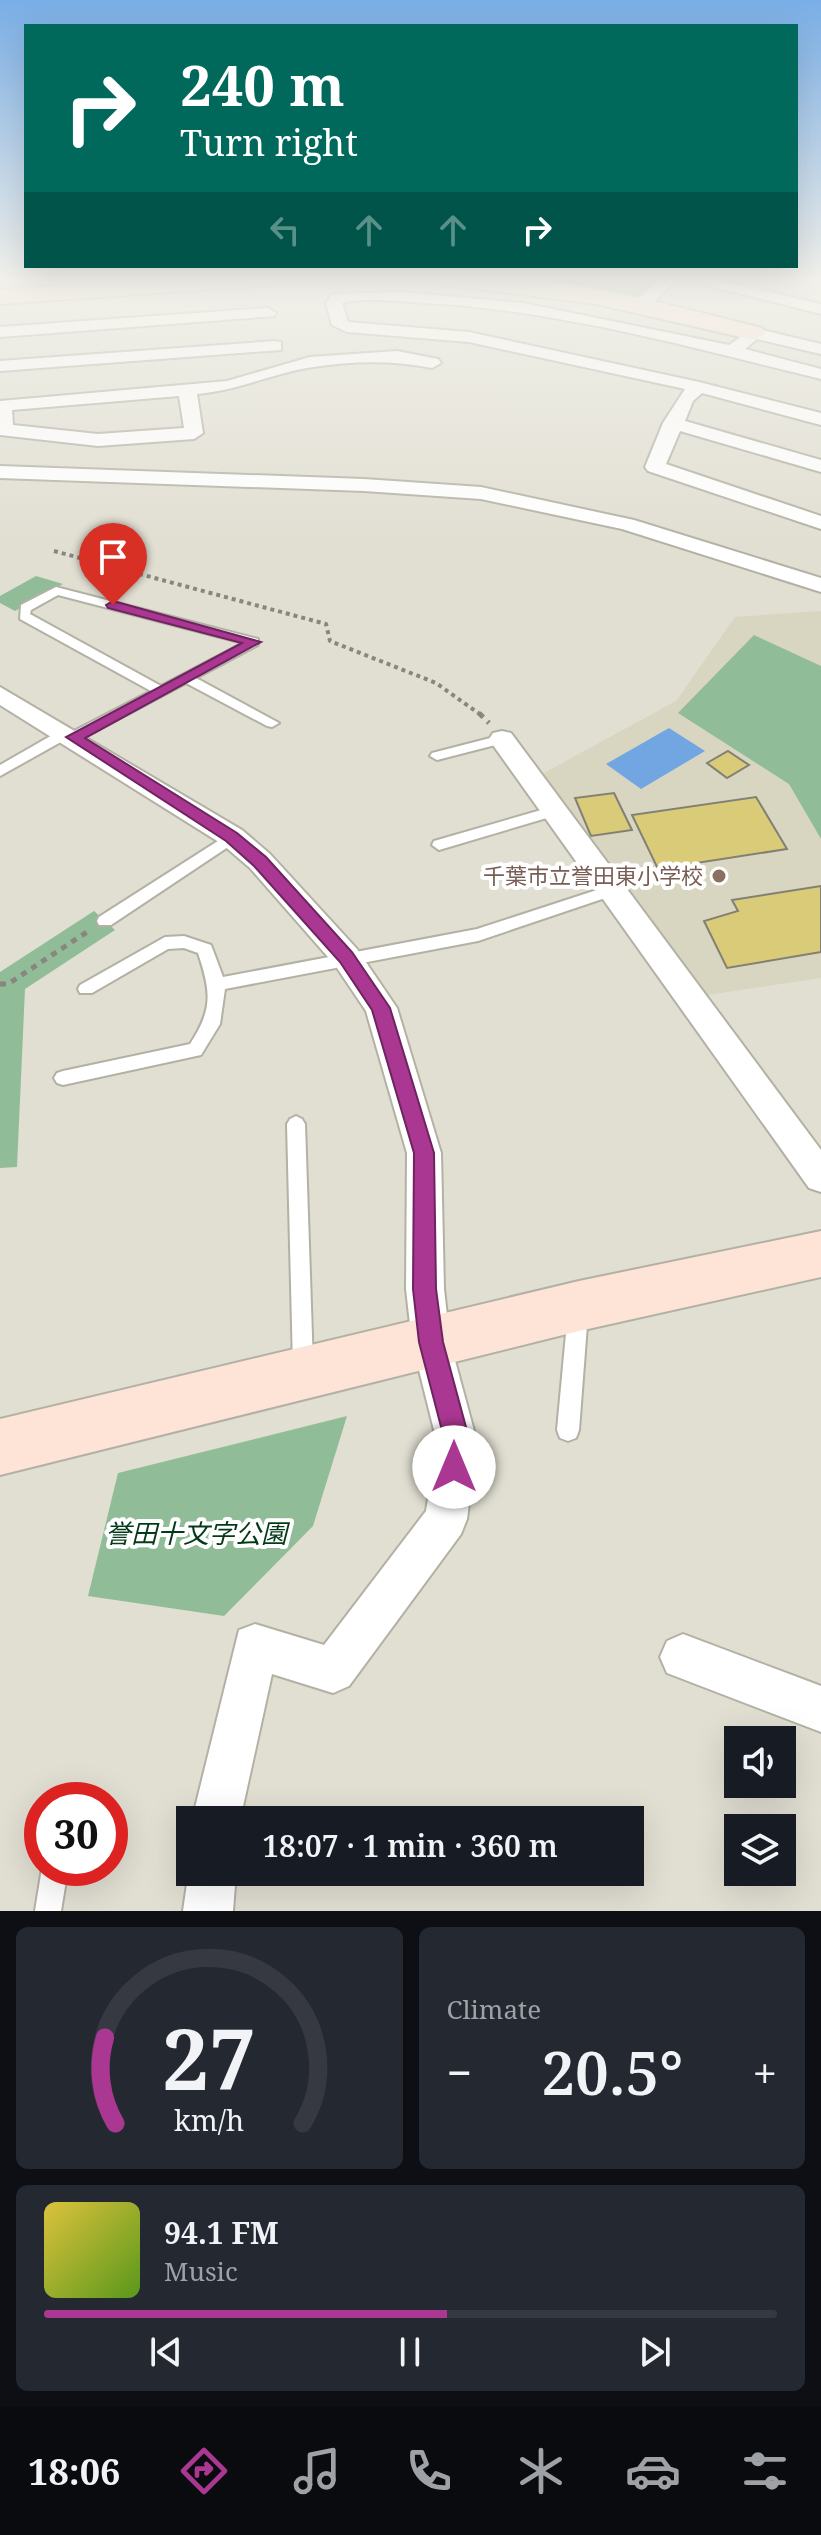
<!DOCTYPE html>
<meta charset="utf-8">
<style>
:root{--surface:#171b24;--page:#242831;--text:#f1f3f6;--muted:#9ea1a6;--line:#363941;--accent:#aa3792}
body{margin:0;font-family:"Noto Serif","Noto Sans JP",serif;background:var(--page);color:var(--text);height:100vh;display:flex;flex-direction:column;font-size:30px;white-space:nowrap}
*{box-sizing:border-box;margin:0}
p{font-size:26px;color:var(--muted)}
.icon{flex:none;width:44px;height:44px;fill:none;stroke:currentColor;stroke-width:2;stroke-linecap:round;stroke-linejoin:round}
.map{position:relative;height:1911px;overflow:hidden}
.drawer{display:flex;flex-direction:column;gap:16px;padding:16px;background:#0d0f14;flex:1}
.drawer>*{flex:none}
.banner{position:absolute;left:24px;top:24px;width:774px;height:244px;border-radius:0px;box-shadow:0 8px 32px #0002;background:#00695c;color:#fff;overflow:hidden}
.tools{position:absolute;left:724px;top:1726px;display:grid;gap:16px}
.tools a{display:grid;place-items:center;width:72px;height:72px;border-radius:0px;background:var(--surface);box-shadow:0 8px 32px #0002;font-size:40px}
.speed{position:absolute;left:24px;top:1782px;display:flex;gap:16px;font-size:40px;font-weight:700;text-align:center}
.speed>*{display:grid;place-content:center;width:104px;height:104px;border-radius:50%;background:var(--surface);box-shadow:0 8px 32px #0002;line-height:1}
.speed .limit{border:12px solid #d22;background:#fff;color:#111}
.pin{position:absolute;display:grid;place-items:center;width:68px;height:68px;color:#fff;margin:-82px -34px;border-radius:50% 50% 50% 0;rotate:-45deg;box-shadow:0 0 8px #0007}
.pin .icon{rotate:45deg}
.me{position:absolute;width:88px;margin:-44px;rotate:0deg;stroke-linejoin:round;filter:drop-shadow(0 0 6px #0008)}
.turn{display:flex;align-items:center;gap:28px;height:168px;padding:0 24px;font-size:36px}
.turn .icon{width:104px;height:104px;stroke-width:2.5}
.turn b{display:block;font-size:56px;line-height:68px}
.lanes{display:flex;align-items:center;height:76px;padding:0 24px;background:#0003;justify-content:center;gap:40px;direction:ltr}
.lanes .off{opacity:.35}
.big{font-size:60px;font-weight:600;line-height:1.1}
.drawer .tile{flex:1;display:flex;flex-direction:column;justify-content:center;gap:12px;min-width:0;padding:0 28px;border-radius:12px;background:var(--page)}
.drawer .dial{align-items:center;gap:0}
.dial svg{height:208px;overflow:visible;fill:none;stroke:var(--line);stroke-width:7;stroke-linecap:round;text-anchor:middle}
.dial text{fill:var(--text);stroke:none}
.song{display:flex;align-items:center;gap:24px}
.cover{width:96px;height:96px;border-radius:12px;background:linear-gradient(135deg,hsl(50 70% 55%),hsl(90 70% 35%))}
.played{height:8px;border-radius:4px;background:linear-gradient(90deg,var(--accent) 55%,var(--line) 55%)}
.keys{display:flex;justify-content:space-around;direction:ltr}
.heat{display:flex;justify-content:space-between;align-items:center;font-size:44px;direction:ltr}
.drawer .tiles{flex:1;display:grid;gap:16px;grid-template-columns:1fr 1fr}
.tile:last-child{grid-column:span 2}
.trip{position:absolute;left:176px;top:1806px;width:468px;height:80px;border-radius:0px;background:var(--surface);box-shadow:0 8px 32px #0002;font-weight:600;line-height:80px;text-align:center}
.dock{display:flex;height:128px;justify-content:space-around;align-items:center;background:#090b0e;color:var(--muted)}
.dock .icon{width:56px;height:56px}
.dock .selected{color:var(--accent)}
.dock b{font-size:36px;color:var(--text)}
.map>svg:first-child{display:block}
.built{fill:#d8d5c0}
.green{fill:#90bd98}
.water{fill:#72a6e3}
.building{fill:#dacb78;stroke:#828074;stroke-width:2}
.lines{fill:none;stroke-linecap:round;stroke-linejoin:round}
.lane-casing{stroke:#b3b1a4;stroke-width:4}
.street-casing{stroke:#b3b1a4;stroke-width:4}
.secondary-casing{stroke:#b3b1a4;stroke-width:4}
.path-far1{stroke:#88867d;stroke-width:4;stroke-dasharray:4 4;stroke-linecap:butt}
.path{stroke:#88867d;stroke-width:5;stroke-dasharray:6 6;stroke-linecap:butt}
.lane{fill:#fff;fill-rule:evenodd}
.street{fill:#fff;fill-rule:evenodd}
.secondary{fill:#fee4d7;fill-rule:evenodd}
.route{fill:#aa3792;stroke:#6e245f;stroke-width:2}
.education-dot{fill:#8d6e63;stroke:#fff;stroke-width:3}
.labels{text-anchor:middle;stroke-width:8;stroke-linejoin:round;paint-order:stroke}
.education-label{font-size:22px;fill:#785e54;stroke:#fff;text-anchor:end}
.near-park-label{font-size:26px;font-style:italic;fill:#033a17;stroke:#fff}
</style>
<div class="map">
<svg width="821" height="1911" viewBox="0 0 821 1911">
<rect width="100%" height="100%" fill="#e1dfd2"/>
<polygon class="built" points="821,611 821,978 707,995 542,774 676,701 735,617"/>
<g class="green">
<polygon points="496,277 663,277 638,297 630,298"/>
<polygon points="36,576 63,584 15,611 0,603 0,596"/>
<polygon points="754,635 821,666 821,839 789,784 678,713"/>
<polygon points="94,911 115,930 25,989 17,1167 0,1168 0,972"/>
<polygon points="347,1416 313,1526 224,1616 88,1596 118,1473"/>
</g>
<polygon class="water" points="669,728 705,751 641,789 606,764"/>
<g class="building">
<polygon points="728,751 749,765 727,778 707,763"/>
<polygon points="614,793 632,830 591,836 575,798"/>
<polygon points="756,797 787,849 658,869 632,815"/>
<polygon points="821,886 821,952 727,968 704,921 738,911 732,900"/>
</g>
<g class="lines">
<g class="lane-casing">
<g id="lane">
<path d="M 56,587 L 258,639 L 258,645 L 196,678 L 279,723 L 272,727 L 267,726 L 186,683 L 79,740 L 74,741 L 68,738 L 0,776 L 0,765 L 61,730 L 66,729 L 72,732 L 151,691 L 20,619 L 21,605 ZM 58,595 L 243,643 L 161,686 L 30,614 L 31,610 Z"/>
<polygon points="502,735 509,739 507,742 437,760 430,756 432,753"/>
<polygon points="555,806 562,811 560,814 439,850 432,845 434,841"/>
<polygon points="232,832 237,833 239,837 237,841 111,925 99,925 97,921 99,917"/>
<path d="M 612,885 L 617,886 L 620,890 L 617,894 L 478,941 L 225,989 L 220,1024 L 201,1055 L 63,1085 L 57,1083 L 54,1078 L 57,1073 L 63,1071 L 190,1044 C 213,1009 211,992 198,953 L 184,948 L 168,949 L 92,993 L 80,993 L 78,989 L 80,985 L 165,937 L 184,936 L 211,945 L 223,977 L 477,929 Z"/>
<polygon points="296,1116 302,1119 305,1124 313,1366 310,1373 303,1376 296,1373 293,1366 287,1124 290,1119"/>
<polygon points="578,1303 585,1305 588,1312 579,1430 576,1438 568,1441 560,1438 557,1430 568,1312 571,1305"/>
<polygon points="42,1868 68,1868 61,1911 35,1911"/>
</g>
</g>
<g class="street-casing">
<g id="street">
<polygon points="663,277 706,277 821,304 821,314 679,278 648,307 636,307 636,301"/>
<path d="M 401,292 L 523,303 L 729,345 L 754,328 L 821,344 L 821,354 L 757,339 L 745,349 L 821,369 L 821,379 C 690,347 562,311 427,303 C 401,302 366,296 342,303 L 348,322 L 469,332 L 699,382 L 821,413 L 821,425 L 702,393 L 693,401 L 685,421 L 821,460 L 821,472 L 680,431 L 666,464 L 821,516 L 821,529 L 648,471 L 645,467 L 663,423 L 685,389 L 469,342 L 347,332 L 332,325 L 326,303 L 333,294 Z"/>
<polygon points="268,308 276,313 274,316 0,337 0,327"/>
<polygon points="275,341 281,342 281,350 0,371 0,361"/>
<path d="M 397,351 L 438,359 L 441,363 L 432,368 C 393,360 353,361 313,367 C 273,373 237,391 197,394 L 203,433 L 194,439 L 98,446 L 0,435 L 0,401 L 227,381 L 310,357 ZM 179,396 L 184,428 L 98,434 L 13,425 L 12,410 Z"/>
<polygon points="0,466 364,479 481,487 634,520 821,578 821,592 622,529 481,499 364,491 0,478"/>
<polygon points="0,687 242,830 270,854 357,949 397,1008 441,1153 444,1289 450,1342 477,1442 467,1519 461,1534 349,1686 333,1693 272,1674 240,1820 192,1820 239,1630 255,1624 324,1645 426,1511 437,1442 412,1342 406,1289 407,1153 366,1011 335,965 250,868 222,844 0,705"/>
<polygon points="502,731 511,733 821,1150 821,1192 809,1188 493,745 489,739 493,733"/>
<polygon points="683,1634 821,1686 821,1732 667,1673 660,1657 667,1641"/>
<polygon points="190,1863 190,1872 236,1872 233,1911 183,1911"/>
</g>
</g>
<g class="secondary-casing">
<g id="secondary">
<polygon points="189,277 295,277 284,284 0,304 0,290"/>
<path d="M 425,277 C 453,277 483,275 511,278 C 596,285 680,307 762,328 L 766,333 L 754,340 L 596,304 L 436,284 Z"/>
<polygon points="821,1231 821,1277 579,1331 0,1475 0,1419 579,1281"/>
</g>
</g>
<polyline class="path-far1" points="54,551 326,624 330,641 436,683 481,715"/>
<g class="path">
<polyline points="479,713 489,723"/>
<polyline points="0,984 8,984 90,930"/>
</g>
<use href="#lane" class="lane"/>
<use href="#street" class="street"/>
<use href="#secondary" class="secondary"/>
</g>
<linearGradient id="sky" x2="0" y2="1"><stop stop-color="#79aee6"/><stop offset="0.51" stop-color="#f2f1eb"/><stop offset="1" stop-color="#f2f1eb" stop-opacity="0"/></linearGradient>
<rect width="821" height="545" fill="url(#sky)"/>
<polygon class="route" points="113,601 261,642 85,738 237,833 266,857 352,952 390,1008 434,1153 436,1289 443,1342 470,1442 463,1476 454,1480 445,1476 441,1467 445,1442 419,1342 413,1289 414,1153 372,1010 340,962 254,866 226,841 66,737 242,643 108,608 106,605"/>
<circle class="education-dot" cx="719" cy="876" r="8"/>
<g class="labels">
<g class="education-label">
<text x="703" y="884">千葉市立誉田東小学校</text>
</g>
<g class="near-park-label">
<text x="196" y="1543">誉田十文字公園</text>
</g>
</g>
</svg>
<div class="tools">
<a><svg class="icon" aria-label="sound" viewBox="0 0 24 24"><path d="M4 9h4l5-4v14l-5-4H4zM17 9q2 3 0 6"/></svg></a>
<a><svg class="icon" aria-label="layers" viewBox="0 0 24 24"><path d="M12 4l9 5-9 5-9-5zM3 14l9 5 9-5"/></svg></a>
</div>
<div class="speed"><div class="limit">30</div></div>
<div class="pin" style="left:113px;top:605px;background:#d93025"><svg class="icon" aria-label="arrive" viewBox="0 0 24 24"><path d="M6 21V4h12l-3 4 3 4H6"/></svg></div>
<svg class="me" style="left:454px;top:1467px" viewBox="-20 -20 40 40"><circle r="19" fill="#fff"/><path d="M0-13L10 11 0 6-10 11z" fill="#aa3792"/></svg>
<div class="trip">18:07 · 1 min · 360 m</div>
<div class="banner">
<div class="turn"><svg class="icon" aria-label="right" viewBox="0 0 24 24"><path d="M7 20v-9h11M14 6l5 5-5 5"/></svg><div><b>240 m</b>Turn right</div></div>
<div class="lanes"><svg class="icon off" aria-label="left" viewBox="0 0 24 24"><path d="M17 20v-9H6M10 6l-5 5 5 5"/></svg><svg class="icon off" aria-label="ahead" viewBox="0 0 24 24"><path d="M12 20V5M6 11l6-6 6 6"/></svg><svg class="icon off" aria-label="ahead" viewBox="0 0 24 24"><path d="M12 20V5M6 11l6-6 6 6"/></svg><svg class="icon" aria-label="right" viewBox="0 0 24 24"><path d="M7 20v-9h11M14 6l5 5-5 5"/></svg></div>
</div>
</div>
<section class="drawer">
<div class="tiles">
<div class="tile dial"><svg viewBox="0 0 100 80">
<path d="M14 69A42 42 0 1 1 86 69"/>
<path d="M14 69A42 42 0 0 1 10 36" stroke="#aa3792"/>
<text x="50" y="56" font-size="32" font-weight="700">27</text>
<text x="50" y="72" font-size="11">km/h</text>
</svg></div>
<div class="tile"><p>Climate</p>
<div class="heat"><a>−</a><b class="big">20.5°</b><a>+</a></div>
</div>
<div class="tile">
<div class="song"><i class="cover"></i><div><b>94.1 FM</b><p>Music</p></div></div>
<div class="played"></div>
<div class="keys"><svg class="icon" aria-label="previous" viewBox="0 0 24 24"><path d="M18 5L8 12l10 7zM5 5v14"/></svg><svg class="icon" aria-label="pause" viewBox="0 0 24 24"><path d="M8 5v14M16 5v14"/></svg><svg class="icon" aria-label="next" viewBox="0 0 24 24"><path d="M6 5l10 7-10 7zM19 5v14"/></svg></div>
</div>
</div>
</section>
<nav class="dock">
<b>18:06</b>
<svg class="icon selected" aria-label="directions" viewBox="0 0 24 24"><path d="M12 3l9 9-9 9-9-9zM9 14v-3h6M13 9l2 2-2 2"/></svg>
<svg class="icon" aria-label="music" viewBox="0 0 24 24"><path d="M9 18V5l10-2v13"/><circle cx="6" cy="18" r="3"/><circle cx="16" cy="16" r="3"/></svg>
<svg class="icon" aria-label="phone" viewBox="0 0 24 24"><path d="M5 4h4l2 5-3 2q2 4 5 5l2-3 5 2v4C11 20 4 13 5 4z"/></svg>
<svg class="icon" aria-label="climate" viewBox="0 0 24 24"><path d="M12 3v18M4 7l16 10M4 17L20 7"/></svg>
<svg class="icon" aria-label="car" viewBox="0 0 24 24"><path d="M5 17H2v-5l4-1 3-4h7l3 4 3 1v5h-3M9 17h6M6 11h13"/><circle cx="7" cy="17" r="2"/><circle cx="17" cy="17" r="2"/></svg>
<svg class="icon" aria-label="filters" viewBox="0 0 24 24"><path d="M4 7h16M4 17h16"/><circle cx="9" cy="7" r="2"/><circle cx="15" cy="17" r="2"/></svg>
</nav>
